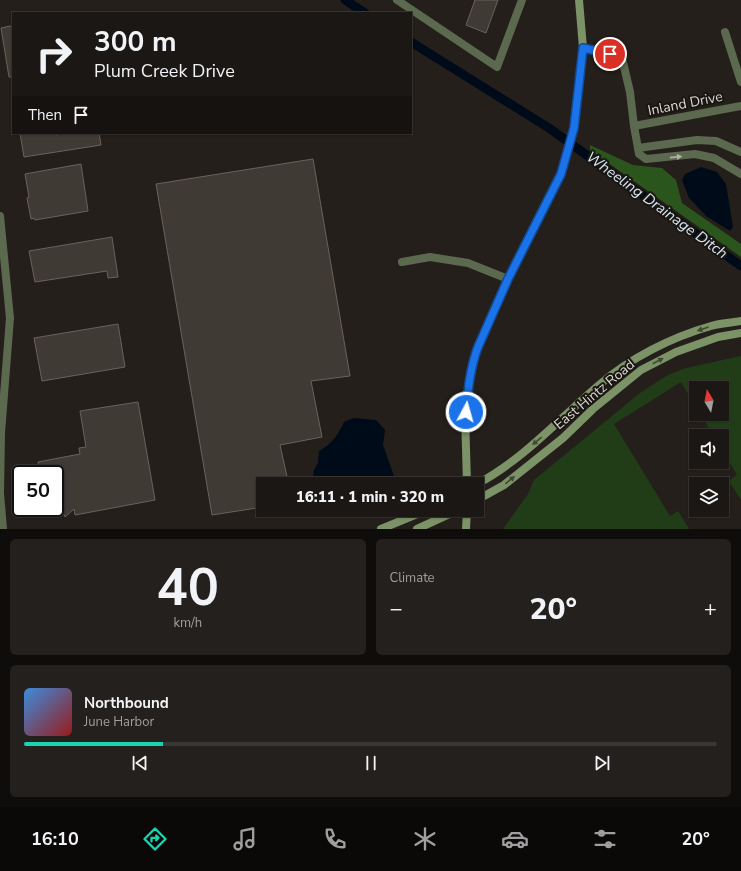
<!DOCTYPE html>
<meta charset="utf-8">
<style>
:root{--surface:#1b1714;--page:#24201d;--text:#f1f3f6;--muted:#a09fa0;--line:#393634;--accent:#19d5b2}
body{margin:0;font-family:"Nunito Sans",sans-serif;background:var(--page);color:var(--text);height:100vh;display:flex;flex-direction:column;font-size:15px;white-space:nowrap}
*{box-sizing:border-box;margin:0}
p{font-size:13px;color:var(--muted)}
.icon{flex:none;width:22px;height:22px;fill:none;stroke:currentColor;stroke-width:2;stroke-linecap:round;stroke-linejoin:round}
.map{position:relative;height:529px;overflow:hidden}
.panel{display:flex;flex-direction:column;gap:10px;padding:10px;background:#0f0d0b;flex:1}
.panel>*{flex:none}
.top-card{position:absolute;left:12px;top:12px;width:400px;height:122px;border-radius:0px;box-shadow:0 1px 3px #0004,0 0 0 1px var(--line);background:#1b1714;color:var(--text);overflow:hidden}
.needle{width:26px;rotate:350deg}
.buttons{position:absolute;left:689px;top:381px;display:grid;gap:8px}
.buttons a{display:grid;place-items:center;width:40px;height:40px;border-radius:0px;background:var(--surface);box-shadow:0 1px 3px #0004,0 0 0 1px var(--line);font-size:20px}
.speed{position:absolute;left:12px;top:465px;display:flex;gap:8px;font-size:20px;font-weight:700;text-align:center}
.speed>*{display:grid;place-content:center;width:52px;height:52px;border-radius:50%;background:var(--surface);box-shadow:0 1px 3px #0004,0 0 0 1px var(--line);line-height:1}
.speed .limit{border:2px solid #111;border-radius:6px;background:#fff;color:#111}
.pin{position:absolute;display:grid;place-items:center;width:34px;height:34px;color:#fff;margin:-17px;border:2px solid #fff;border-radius:50%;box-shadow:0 1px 4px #0007}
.me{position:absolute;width:44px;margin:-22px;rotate:6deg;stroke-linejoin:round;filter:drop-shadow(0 0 3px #0008)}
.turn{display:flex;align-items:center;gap:14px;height:84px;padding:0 16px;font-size:18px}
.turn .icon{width:52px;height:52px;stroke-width:2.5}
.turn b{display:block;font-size:28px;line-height:34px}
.then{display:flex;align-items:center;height:38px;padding:0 16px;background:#0003;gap:8px;font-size:15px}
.big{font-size:30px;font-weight:800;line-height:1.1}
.panel .tile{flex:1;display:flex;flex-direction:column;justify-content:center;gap:6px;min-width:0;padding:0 14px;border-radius:6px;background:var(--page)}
.panel .dial{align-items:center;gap:0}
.dial b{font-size:52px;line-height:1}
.song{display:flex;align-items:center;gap:12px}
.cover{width:48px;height:48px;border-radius:6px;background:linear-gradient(135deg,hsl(210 70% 55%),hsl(0 70% 35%))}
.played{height:4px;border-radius:2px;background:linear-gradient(90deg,var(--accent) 20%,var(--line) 20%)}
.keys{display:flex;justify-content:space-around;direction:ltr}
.heat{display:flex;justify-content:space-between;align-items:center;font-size:22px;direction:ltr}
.panel .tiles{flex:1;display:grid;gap:10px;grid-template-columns:1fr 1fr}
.tile:last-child{grid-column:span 2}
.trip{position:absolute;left:256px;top:477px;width:228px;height:40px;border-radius:0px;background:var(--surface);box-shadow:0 1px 3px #0004,0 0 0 1px var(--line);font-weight:800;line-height:40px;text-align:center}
.tab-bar{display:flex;height:64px;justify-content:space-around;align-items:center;background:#0b0908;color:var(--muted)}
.tab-bar .icon{width:28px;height:28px}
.tab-bar .on{color:var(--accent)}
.tab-bar b{font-size:18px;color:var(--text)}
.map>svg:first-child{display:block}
.green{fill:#213d18}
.forest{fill:#2a551c}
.water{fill:#000b19}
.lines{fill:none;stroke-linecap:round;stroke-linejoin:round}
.canal{stroke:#000b19;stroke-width:9}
.building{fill:#3f3a34;stroke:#69635c}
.street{stroke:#5b694e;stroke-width:8}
.secondary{stroke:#7c9267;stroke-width:8}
.oneway{fill:#afb2a6}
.oneway2{fill:#414833}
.route-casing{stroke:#114b97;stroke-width:10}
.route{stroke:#1a73e8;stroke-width:7}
.labels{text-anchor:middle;stroke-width:4;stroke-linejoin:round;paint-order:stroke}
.street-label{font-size:14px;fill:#dcd9d5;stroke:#1a1611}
.water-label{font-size:15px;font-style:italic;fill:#d5e5f3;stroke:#1a1611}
</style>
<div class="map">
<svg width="741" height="529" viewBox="0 0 741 529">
<rect width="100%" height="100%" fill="#241f1a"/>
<polygon class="green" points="741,356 741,500 729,481 737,475 722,449 722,436 714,436 700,414 722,414 722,388 696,388 696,407 681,382 614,424 670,516 678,511 689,529 503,529 528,494 534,480 640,393 668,375 686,368"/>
<polygon class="forest" points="590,145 633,165 662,168 676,180 682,203 741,244 741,257 590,150"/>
<g class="water">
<polygon points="701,167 717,172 726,184 733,227 730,231 706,216 689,198 682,180 685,174"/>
<path d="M 354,418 L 376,420 L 385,430 L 383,445 L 394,476 L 392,484 L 326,484 L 313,478 L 314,470 L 318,463 L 319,451 C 332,444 338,435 344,422 Z"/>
</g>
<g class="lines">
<g class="canal">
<polyline points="345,0 365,13"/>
<polyline points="411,42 549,128 741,266"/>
</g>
</g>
<g class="building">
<polygon points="475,0 498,0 486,33 466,25"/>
<polygon points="10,26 13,28 13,77 9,77 1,28"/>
<polygon points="20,133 56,133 56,135 67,133 99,133 101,145 24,157"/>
<polygon points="313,159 350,376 311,381 322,437 280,445 288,481 279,484 263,484 263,507 212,515 156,184"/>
<polygon points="81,164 88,211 35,220 34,218 31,219 27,198 29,197 25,174"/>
<polygon points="112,237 118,277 108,278 107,271 35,282 29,251"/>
<polygon points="118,324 125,367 42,381 34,338"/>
<polygon points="138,402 155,500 75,515 74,509 65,517 62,511 55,512 55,474 40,474 38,462 80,454 79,448 86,447 80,411"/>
</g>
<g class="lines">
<g class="street">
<polyline points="397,0 497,67 522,0"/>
<polyline points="725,32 741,82"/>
<polyline points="583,48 610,54 622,58 630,92 634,126 639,154 646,159 695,154 714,158 741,174"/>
<polyline points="634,126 741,106"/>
<polyline points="638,148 697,140 716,141 741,152"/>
<polyline points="0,216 10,318 1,433 0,493 3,529"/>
<polyline points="402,262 430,257 468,263 508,279"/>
</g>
<g class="secondary">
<polyline points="467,484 465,413 469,383 475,355 508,279 561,174 574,128 583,48 579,0"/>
<path d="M 477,484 C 524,459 559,419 599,385 C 630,358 672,337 711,326 C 721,323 731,323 741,321"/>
<polyline points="477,500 504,485 563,438 593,409 641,370 676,352 718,337 741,333"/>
<polyline points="381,529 427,510"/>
<polyline points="417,529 458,510"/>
<polyline points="466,529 467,510"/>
</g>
</g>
<defs><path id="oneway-solid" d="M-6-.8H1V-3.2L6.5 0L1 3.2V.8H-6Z"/></defs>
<use class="oneway" href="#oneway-solid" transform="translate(676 157) rotate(-6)"/>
<g class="oneway2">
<use href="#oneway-solid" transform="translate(703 329) rotate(161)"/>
<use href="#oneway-solid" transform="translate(658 361) rotate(-28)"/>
<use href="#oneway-solid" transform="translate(537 441) rotate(141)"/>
<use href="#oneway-solid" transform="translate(510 480) rotate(-39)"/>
</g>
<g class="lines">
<g class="route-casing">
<path id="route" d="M 466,412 C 468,390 470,368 478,347 L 508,279 L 561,174 L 574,128 L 583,48 L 610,54"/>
</g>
<use href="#route" class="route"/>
</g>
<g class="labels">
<g class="street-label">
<text transform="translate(685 103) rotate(-11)" y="5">Inland Drive</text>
<text transform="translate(594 394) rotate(-40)" y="5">East Hintz Road</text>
</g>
<g class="water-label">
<text transform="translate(657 205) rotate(36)" y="5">Wheeling Drainage Ditch</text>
</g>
</g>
</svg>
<div class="buttons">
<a><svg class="needle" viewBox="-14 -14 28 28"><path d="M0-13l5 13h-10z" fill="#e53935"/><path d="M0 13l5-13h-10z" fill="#a09fa0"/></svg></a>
<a><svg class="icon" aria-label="sound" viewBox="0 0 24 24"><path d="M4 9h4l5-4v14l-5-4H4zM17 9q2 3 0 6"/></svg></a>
<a><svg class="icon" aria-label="layers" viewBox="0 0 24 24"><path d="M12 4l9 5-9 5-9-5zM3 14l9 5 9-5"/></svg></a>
</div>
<div class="speed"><div class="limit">50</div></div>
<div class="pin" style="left:610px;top:54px;background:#d93025"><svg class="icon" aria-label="arrive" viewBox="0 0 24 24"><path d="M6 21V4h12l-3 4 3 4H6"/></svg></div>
<svg class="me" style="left:466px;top:412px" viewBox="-20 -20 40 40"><circle r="17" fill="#1a73e8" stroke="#fff" stroke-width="3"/><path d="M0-11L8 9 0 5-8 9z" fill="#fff"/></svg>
<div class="trip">16:11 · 1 min · 320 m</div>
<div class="top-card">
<div class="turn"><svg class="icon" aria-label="right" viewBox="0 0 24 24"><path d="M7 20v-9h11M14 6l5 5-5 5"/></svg><div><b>300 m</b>Plum Creek Drive</div></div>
<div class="then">Then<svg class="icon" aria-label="arrive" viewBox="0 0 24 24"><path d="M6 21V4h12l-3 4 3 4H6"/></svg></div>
</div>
</div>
<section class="panel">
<div class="tiles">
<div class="tile dial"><b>40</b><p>km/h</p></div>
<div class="tile"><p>Climate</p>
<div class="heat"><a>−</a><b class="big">20°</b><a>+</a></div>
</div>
<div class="tile">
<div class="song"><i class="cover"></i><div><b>Northbound</b><p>June Harbor</p></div></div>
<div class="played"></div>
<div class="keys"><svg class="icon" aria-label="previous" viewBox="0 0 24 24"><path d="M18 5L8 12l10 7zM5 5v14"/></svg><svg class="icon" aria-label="pause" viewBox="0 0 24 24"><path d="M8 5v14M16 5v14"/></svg><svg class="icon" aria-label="next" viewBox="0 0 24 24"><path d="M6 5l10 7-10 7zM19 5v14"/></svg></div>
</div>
</div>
</section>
<nav class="tab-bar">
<b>16:10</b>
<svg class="icon on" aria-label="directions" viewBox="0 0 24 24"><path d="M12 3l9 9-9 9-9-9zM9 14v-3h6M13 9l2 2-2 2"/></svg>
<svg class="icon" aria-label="music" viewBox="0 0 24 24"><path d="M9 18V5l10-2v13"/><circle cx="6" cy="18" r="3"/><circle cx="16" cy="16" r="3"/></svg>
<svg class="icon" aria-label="phone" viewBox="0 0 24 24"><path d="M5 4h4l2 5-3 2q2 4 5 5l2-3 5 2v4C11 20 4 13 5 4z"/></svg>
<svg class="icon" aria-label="climate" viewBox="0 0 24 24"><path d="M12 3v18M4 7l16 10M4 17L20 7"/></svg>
<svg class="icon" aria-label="car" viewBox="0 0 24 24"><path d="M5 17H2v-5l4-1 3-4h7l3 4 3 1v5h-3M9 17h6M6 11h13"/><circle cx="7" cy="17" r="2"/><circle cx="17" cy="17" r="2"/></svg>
<svg class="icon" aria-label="filters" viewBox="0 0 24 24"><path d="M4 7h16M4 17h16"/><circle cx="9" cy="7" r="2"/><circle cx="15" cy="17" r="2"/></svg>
<b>20°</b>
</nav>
